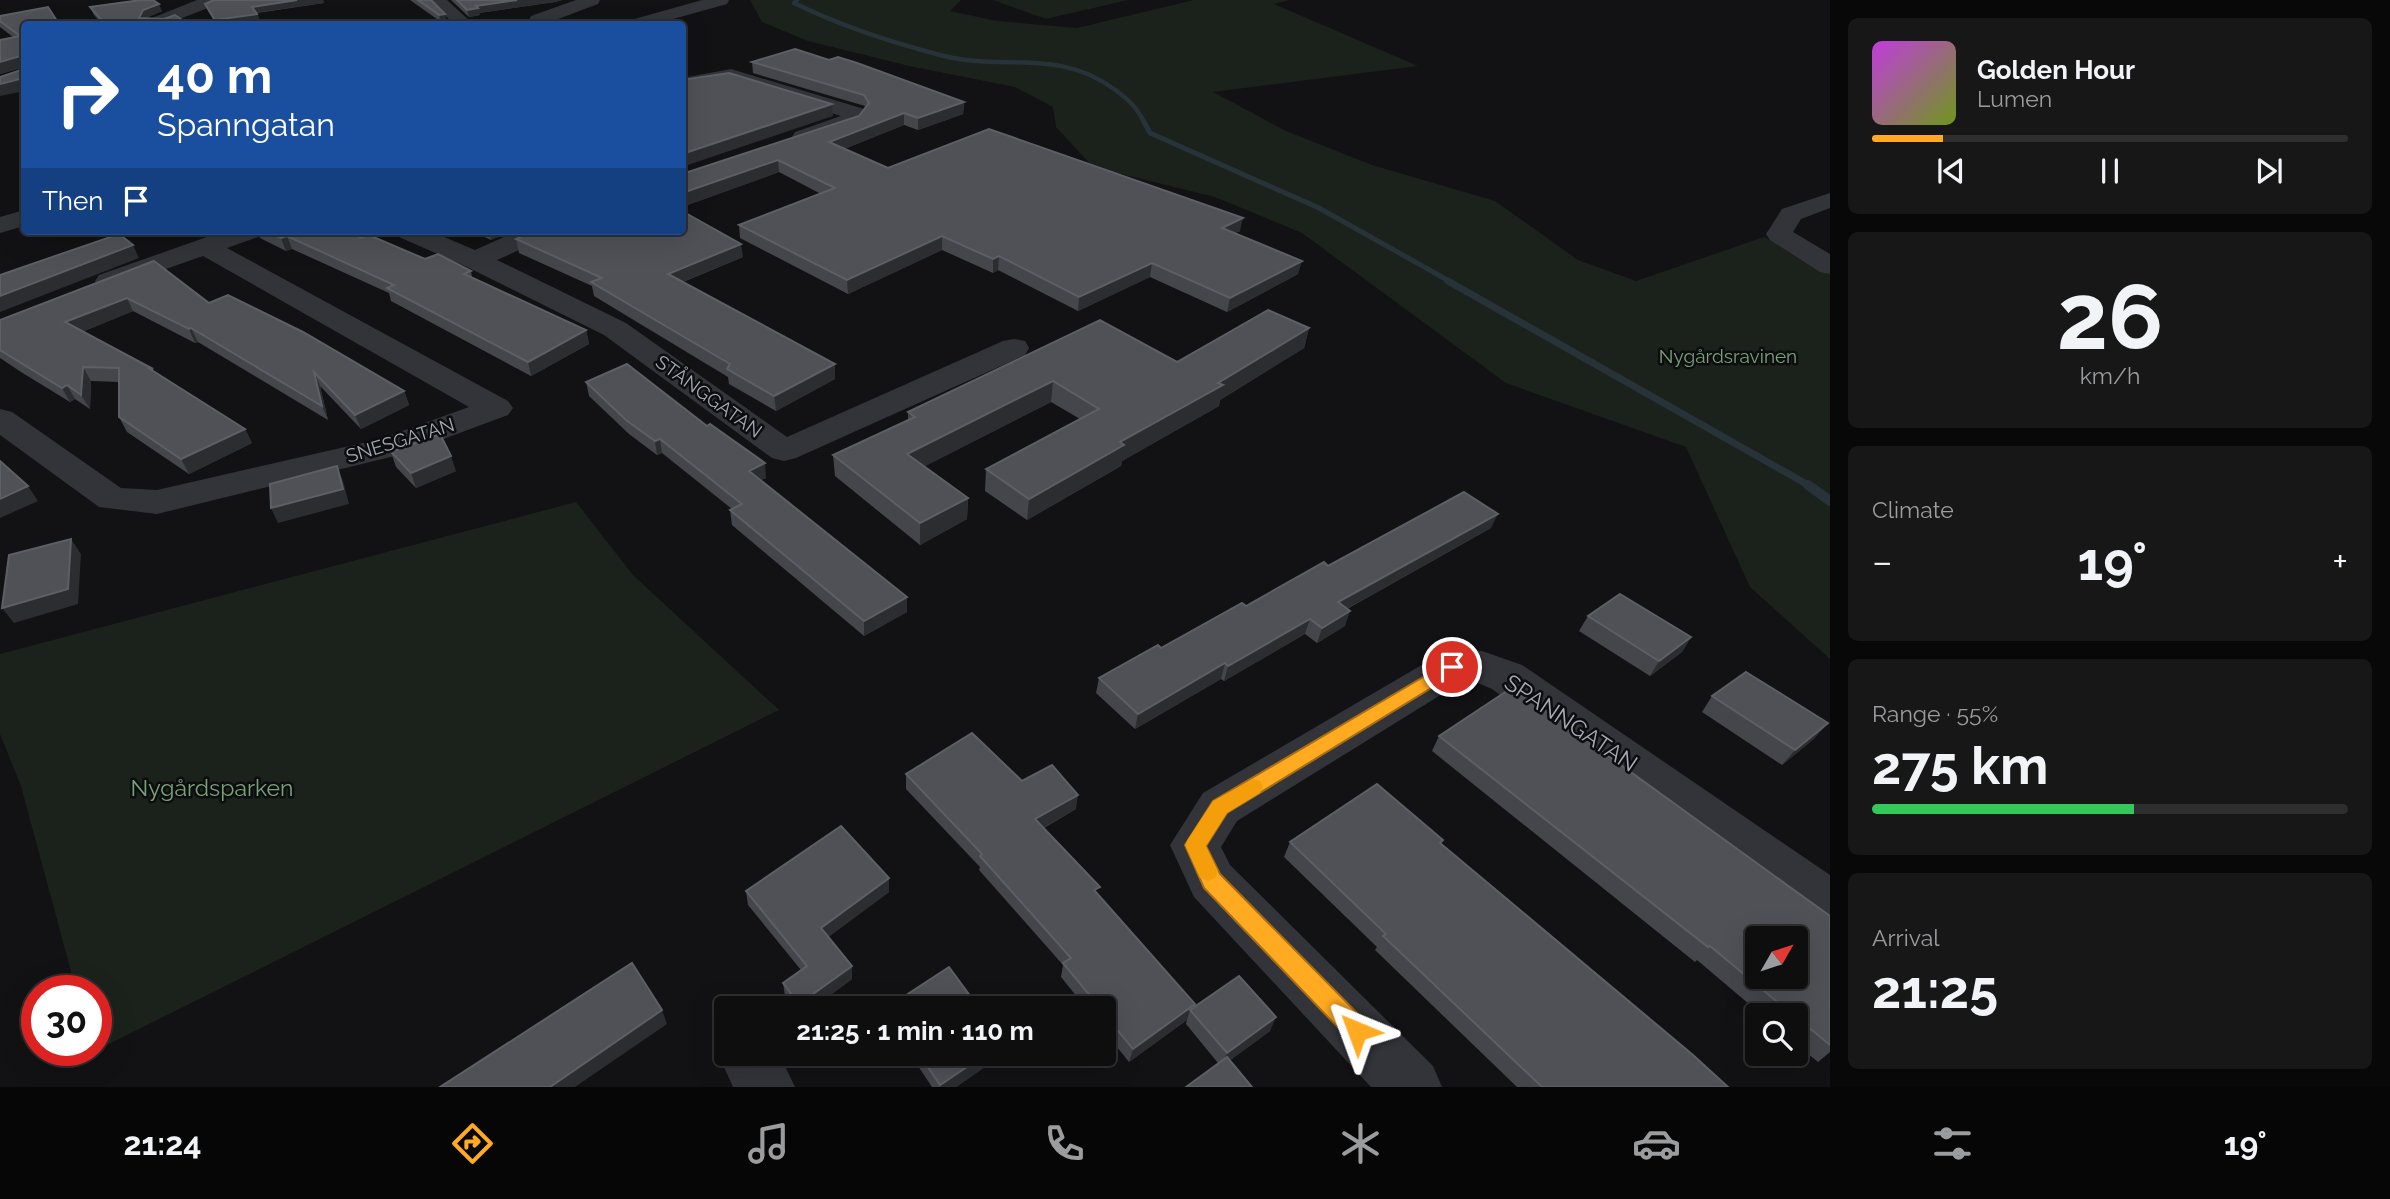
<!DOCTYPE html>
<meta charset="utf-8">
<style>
:root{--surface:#0e0e0f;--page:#171718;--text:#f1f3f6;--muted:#9b9c9e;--line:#2e2e2f;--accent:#ffaa20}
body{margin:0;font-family:Raleway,sans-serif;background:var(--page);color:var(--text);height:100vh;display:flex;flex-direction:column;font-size:26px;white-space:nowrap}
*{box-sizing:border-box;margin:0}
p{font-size:23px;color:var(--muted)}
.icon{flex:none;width:38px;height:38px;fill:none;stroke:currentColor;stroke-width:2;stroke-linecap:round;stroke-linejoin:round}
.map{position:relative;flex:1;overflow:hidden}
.drawer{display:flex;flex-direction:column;gap:18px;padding:18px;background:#080808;width:560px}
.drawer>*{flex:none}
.guide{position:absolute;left:21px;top:21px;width:665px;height:214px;border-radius:7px;box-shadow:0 7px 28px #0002,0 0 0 2px var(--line);background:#1a4fa0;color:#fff;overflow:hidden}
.needle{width:46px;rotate:51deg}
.fabs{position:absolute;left:1745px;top:926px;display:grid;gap:14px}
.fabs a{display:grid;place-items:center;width:63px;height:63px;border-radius:7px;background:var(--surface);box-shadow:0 7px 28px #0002,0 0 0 2px var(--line);font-size:35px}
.speed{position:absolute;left:21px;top:975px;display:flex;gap:14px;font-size:35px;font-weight:700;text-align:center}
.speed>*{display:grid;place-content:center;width:91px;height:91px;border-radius:50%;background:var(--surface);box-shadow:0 7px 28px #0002,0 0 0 2px var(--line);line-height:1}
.speed .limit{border:10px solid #d22;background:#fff;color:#111}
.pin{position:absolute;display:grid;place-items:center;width:60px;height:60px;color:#fff;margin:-30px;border:4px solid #fff;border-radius:50%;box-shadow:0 2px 7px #0007}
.me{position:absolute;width:77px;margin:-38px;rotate:316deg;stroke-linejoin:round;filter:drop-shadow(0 0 5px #0008)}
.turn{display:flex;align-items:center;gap:24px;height:147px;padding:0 21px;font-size:32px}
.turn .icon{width:91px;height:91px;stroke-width:2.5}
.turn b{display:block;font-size:49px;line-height:60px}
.then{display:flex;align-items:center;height:66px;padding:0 21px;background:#0003;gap:14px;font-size:26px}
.big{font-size:52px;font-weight:700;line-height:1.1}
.drawer .widget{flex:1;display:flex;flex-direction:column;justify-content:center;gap:10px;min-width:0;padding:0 24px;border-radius:10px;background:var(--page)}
.drawer .dial{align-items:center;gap:0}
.dial b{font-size:91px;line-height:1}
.song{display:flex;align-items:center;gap:21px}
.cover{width:84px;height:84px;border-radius:10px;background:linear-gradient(135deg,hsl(290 70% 55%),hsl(80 70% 35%))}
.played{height:7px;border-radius:4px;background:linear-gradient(90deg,var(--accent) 15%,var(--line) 15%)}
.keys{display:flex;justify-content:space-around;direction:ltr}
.heat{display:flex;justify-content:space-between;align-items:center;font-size:38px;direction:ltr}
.charge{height:10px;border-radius:5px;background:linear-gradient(90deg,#34c759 55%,var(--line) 0)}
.trip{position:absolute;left:714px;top:996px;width:402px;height:70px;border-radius:7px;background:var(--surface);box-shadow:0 7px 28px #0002,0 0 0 2px var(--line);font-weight:700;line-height:70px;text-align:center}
.tab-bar{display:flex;height:112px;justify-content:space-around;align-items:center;background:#060606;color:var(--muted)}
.tab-bar .icon{width:49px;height:49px}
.tab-bar .current{color:var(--accent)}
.tab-bar b{font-size:32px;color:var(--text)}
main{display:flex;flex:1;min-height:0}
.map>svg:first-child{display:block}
.green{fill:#1a221b}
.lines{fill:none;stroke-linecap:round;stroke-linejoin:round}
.stream-far3{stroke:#283239;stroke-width:4.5}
.stream-far2{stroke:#283239;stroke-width:5}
.stream-far1{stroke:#283239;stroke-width:7}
.stream{stroke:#283239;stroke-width:10}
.minor{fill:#33343a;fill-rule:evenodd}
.wall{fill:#45464c}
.shaded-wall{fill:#2c2d31}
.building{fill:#4f5157;stroke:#5c5f66;stroke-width:2;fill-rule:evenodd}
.route{fill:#ffaa20;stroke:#a66e15;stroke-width:2}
.slow{fill:#f59e0b}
.labels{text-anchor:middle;stroke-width:5;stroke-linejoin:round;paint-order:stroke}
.park-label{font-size:19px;fill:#78a379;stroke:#0d0d0f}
.street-label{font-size:19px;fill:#a3a9b6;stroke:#0d0d0f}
.near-street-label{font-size:23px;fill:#a3a9b6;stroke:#0d0d0f}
.near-park-label{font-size:23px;fill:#78a379;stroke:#0d0d0f}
</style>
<main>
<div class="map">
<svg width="1830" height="1087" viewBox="0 0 1830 1087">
<rect width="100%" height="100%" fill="#121214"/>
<g class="green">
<polygon points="750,0 961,0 950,11 997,21 1077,28 1194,0 1290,0 1274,4 1418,66 1213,92 1286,131 1372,165 1495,201 1578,260 1636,281 1764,237 1830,271 1830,659 1750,587 1686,447 1506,383 1302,233 1215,197 1093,167 1056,127 1053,107 1015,87 909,66 808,41 762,22"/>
<polygon points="993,0 1128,0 1046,19"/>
<polygon points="576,502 633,575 779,710 93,1052 92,1050 96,1050 96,990 76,990 21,786 0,734 0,654"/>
</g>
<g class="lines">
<path class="stream-far3" d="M 797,0 L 794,3 C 841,26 893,43 944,56 C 1005,71 1057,48 1114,89 C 1130,101 1136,106 1145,124"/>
<polyline class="stream-far2" points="1144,122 1150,133 1319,208 1451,282"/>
<polyline class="stream-far1" points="1448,281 1810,486"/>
<polyline class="stream" points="1808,485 1830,501"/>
<g class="minor">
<polygon points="197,0 220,0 218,4 167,24 144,24 147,20"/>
<polygon points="429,0 447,0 472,23 454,24"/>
<polygon points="576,0 600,0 598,4 545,24 527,24 531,16"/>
<polygon points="702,0 729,0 727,4 655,24 628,24 631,20"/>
<polygon points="731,69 864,109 867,114 857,126 803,144 795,142 792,137 795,132 841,116 730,81 682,90 682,78"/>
<polygon points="1830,193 1830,208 1801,219 1793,232 1830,254 1830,274 1820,272 1770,240 1766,234 1782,209"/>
<polygon points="24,210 24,226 0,233 0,217"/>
<polygon points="224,231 262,231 258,237 227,248 508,401 513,408 508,415 403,454 157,514 99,507 0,435 0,409 12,412 121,488 157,490 380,439 469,407 203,256 109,289 99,287 95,281 99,275"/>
<polygon points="395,231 430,231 475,250 517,231 552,231 548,237 497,260 626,323 787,437 1003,341 1014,339 1025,341 1029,348 1025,355 796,458 784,461 772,458 604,335 465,266 399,237"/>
<polygon points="1452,651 1482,651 1522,665 1830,875 1830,929 1811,922 1492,689 1478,683 1460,683 1237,821 1221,847 1230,865 1433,1066 1442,1087 1371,1087 1194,897 1170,845 1203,793 1437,656"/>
<polygon points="726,1033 726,1054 779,1054 795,1087 733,1087 718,1054"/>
</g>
</g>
<g class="wall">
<polygon points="214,0 323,0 324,3 257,13 260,21 235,24 216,24 208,11 205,4"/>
<polygon points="410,0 431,0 447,21 441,22"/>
<polygon points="451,0 562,0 555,2 479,13 480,15 469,17"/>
<polygon points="90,7 162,11 146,18 188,24 102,24 94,15"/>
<polygon points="0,16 59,24 21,70 21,68 0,74 13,37 0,27"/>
<polygon points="829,60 964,102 963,114 918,130 904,125 844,149 888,168 1240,231 1235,233 1298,274 1227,312 1150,277 1078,311 998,270 993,273 942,250 848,294 740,238 739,225 821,194 779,172 682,207 682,174 859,116 865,107 865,106 753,73 752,62"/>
<polygon points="258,231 347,231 361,238 425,259 471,271 472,277 586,330 589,344 531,376 391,301 389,293 292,249 286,251 260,238"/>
<polygon points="472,231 511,231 491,240"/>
<polygon points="516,239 743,257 683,282 835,364 835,379 776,411 729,384 728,377 594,296 592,286 519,253"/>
<polygon points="154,261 209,303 404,391 409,405 361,429 320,386 328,420 198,342 195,343 133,311 82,332 153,369 154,371 245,429 252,443 189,474 127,432 119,417 119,382 91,381 90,409 75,399 70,402 21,372 0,358 0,320"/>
<polygon points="1100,320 1177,362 1309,328 1304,348 1220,400 1219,406 1122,461 1121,466 1027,520 985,491 986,469 1080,419 1051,402 925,466 968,498 967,519 920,545 835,476 833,455 908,420 908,412"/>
<polygon points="586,382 766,478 761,480 907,612 864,636 732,525 730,510 732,509 662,453 657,455 629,434 589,396"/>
<polygon points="391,452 456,471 416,488 396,467"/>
<polygon points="1491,528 1347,609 1345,626 1317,643 1305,634 1224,681 1221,679 1135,729 1096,693 1099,678 1328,566"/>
<polygon points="1588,616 1691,637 1682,652 1650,676 1579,631"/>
<polygon points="1712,696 1815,738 1782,765 1702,712"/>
<polygon points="1439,736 1830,916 1830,1052 1818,1062 1796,1044 1796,1015 1762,1015 1697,960 1695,962 1432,751"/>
<polygon points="906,774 1022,781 1076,809 1044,828 1098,895 1195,1004 1193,1008 1270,1031 1229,1061 1218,1063 1186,1024 1187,1020 1129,1062 1104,1031 1104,1008 1086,1008 1061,977 1063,965 979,870 980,867 906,789"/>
<polygon points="1290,842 1441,844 1728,1087 1517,1087 1375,950 1377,947 1284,857"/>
<polygon points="889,878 889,892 828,937 852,979 813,1008 794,1008 785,996 783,983 801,970 748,905 746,891"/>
<polygon points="910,1054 1002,1054 1002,1055 956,1087 932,1087"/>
</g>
<g class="shaded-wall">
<polygon points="297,0 323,0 324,3 254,13 252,7"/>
<polygon points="517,0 562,0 555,2 479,13 480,15 469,17 467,10 476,6"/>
<polygon points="159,4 162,11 146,18 143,24 139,18 143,10"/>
<polygon points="257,14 260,21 235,24 217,24 215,20"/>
<polygon points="445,14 447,21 441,22 439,15"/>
<polygon points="20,56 24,67 0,74 0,62"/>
<polygon points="24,78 24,91 0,96 0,84"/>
<polygon points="964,102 963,114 918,130 918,118"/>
<polygon points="832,104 833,116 682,167 682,154"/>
<polygon points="904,113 904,125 830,155 829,142"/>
<polygon points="778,160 779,172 682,207 682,193"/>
<polygon points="1243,218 1240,231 1219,241 1222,228"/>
<polygon points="489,231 511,231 491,240"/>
<polygon points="287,236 292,249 286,251 281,238"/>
<polygon points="942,236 942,250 848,294 847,280"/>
<polygon points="741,244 743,257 670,287 668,274"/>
<polygon points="133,245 139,258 0,312 0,296"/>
<polygon points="999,256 998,270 993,273 993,259"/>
<polygon points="1302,261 1298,274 1227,312 1230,298"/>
<polygon points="1152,263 1150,277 1078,311 1079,297"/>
<polygon points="127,298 133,311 72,336 65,322"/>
<polygon points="191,328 198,342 195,343 189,329"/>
<polygon points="1309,328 1304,348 1220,400 1219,406 1122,461 1121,466 1027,520 1029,499 1120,442"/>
<polygon points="586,330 589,344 531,376 528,362"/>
<polygon points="835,364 835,379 776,411 774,396"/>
<polygon points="83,367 91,381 90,409 81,395"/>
<polygon points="314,372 320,386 328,420 322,406"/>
<polygon points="1053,381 1051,402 908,475 907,454"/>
<polygon points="67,385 75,399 70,402 62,388"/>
<polygon points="404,391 409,405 361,429 355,415"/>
<polygon points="245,429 252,443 189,474 181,459"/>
<polygon points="660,439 662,453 657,455 655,441"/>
<polygon points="451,456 456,471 416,488 411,473"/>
<polygon points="765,463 766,478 751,485 749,471"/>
<polygon points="337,466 343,481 349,504 278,523 271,508"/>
<polygon points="28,486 38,501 0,518 0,499"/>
<polygon points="968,498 967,519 920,545 920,523"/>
<polygon points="1498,514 1491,528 1332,617 1338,602"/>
<polygon points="71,539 81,554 78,604 14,623 2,608"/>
<polygon points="907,597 907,612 864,636 864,621"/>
<polygon points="1350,611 1345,626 1317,643 1322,628"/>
<polygon points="1310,619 1305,634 1224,681 1228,666"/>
<polygon points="1691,637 1682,652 1650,676 1659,661"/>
<polygon points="1225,663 1221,679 1135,729 1138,714"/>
<polygon points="1828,723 1815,738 1782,765 1795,750"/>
<polygon points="1078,795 1076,809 1034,833 1035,819"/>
<polygon points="889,878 889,892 822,942 821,928"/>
<polygon points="852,966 852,979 813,1008 800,1008 799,1004"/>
<polygon points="1195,1004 1192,1012 1190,1010 1187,1020 1129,1062 1133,1049"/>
<polygon points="662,1010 667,1024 575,1087 550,1087"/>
<polygon points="1276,1017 1270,1031 1221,1067 1227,1053"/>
<polygon points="986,1054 1002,1054 1002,1055 956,1087 940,1087 940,1085"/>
</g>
<g class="building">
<polygon points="141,0 153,0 159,4 143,10 139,18 164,19 175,15 188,24 105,24 90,7"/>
<polygon points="214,0 297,0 252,7 257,14 215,20 205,4"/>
<polygon points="418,0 431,0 445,14 439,15"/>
<polygon points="457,0 517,0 476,6 478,8 467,10"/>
<polygon points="48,7 59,24 24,24 24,78 0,84 0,77 21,70 20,56 0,62 0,40 20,36 0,21 0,16"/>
<polygon points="795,49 829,60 838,57 857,63 964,102 918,118 904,113 829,142 888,168 989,129 1243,218 1222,228 1302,261 1230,298 1152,263 1079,297 999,256 993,259 942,236 847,280 739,225 835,188 778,160 682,193 682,174 859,116 869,103 864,95 752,62"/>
<polygon points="729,73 832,104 682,154 682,80"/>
<polygon points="682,211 741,244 668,274 835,364 774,396 727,369 730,364 591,282 602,278 516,239 535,231 682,231"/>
<polygon points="266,231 347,231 361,238 369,235 425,259 438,254 471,271 464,274 586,330 528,362 387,288 394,285 287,236 281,238"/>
<polygon points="119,234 133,245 0,296 0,275"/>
<polygon points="154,261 209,303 228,295 303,332 404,391 355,415 314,372 322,406 191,328 189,329 127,298 65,322 153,369 150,369 245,429 181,459 119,417 119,368 83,367 81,395 67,385 62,388 0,350 0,320"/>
<polygon points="1268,310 1309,328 1218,383 1223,385 1120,442 1124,445 1029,499 986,469 1099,409 1053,381 907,454 968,498 920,523 833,455 915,417 908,412 1100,320 1177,362"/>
<polygon points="627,364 707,426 710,424 765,463 749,471 907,597 864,621 730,510 742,504 660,439 655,441 626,420 586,382"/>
<polygon points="440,434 451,456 411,473 391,452"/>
<polygon points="0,461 28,486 0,499"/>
<polygon points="337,466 343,489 271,508 270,484"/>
<polygon points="1464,492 1498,514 1338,602 1350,611 1322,628 1310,619 1228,666 1225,663 1138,714 1099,678 1158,645 1161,648 1242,603 1246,606 1324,562 1328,566"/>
<polygon points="71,539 68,589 2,608 9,555"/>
<polygon points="1620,594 1691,637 1659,661 1588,616"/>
<polygon points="1746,672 1828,723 1795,750 1712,696"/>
<path d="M 1513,687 L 1830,916 L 1830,1045 L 1796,1017 L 1796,1015 L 1793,1015 L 1710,946 L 1708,947 L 1439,736 ZM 1757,938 L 1796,938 L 1796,976 L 1757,976 Z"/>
<polygon points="972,733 1022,781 1052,765 1078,795 1035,819 1100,887 1094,890 1195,1004 1133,1049 1104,1014 1104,1008 1100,1008 1063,963 1071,958 980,856 982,854 906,774"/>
<polygon points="1377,784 1443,840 1440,843 1693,1055 1728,1087 1542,1087 1383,936 1386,934 1290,842"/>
<polygon points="841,826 889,878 821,928 852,966 799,1004 783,983 807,966 746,891"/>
<polygon points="632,963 662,1010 550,1087 440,1087"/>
<polygon points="949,967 979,1008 889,1008 888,1007"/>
<polygon points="1239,976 1276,1017 1227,1053 1190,1010"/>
<polygon points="919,1054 986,1054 940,1085"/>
<polygon points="1227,1057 1252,1087 1186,1087"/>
</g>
<polygon class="route" points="1452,660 1459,662 1461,667 1459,671 1227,813 1206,846 1220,874 1366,1022 1369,1031 1366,1039 1357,1043 1349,1039 1204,888 1185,845 1213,801"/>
<polygon class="slow" points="1253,779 1260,781 1263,787 1260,793 1227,813 1206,846 1218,871 1215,878 1208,881 1200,878 1185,845 1188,839 1213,801"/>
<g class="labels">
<g class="park-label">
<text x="1728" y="363">Nygårdsravinen</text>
</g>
<g class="street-label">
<text transform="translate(709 396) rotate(36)" y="7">STÅNGGATAN</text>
<text transform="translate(400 440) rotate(-17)" y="7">SNESGATAN</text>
</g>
<g class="near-street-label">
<text transform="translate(1571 723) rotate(34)" y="8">SPANNGATAN</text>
</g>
<g class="near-park-label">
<text x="212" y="796">Nygårdsparken</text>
</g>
</g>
</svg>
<div class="fabs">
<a><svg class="needle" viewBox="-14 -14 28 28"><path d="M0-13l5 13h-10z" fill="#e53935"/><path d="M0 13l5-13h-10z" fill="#9b9c9e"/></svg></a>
<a><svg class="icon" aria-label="search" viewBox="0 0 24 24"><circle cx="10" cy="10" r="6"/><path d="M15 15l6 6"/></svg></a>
</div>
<div class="speed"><div class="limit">30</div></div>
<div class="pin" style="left:1452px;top:667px;background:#d93025"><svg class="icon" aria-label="arrive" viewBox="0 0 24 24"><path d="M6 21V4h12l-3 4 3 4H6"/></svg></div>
<svg class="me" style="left:1357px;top:1031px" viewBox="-20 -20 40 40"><path d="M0-17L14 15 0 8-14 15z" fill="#ffaa20" stroke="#fff" stroke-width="4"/></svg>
<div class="trip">21:25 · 1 min · 110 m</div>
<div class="guide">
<div class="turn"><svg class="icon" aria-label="right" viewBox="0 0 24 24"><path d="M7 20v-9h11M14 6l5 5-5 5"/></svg><div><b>40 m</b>Spanngatan</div></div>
<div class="then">Then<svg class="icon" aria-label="arrive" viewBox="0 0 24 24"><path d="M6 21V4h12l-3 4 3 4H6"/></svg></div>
</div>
</div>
<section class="drawer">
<div class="widget">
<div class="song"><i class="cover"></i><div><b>Golden Hour</b><p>Lumen</p></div></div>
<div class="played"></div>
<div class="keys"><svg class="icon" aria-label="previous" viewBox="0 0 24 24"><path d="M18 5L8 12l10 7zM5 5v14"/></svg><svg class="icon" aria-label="pause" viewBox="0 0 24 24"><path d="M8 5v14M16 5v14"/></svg><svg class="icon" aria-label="next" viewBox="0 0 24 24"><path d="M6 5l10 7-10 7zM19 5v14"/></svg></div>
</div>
<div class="widget dial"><b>26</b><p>km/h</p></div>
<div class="widget"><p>Climate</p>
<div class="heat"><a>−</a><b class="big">19°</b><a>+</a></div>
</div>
<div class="widget"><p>Range · 55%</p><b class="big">275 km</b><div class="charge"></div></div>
<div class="widget"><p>Arrival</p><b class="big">21:25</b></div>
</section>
</main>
<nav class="tab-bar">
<b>21:24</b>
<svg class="icon current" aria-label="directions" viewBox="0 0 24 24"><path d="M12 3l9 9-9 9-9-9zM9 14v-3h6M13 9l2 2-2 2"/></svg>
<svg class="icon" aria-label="music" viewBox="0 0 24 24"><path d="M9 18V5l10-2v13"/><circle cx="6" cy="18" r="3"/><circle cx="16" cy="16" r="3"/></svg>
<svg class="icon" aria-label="phone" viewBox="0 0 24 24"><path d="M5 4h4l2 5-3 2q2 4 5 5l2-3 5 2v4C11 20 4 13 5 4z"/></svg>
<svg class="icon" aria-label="climate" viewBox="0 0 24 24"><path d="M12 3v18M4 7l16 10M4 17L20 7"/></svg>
<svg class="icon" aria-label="car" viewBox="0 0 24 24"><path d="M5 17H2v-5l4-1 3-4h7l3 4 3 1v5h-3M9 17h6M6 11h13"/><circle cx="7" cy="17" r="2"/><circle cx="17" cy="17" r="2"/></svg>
<svg class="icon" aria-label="filters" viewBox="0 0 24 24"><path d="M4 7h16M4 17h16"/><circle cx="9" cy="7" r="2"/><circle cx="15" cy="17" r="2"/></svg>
<b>19°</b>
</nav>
